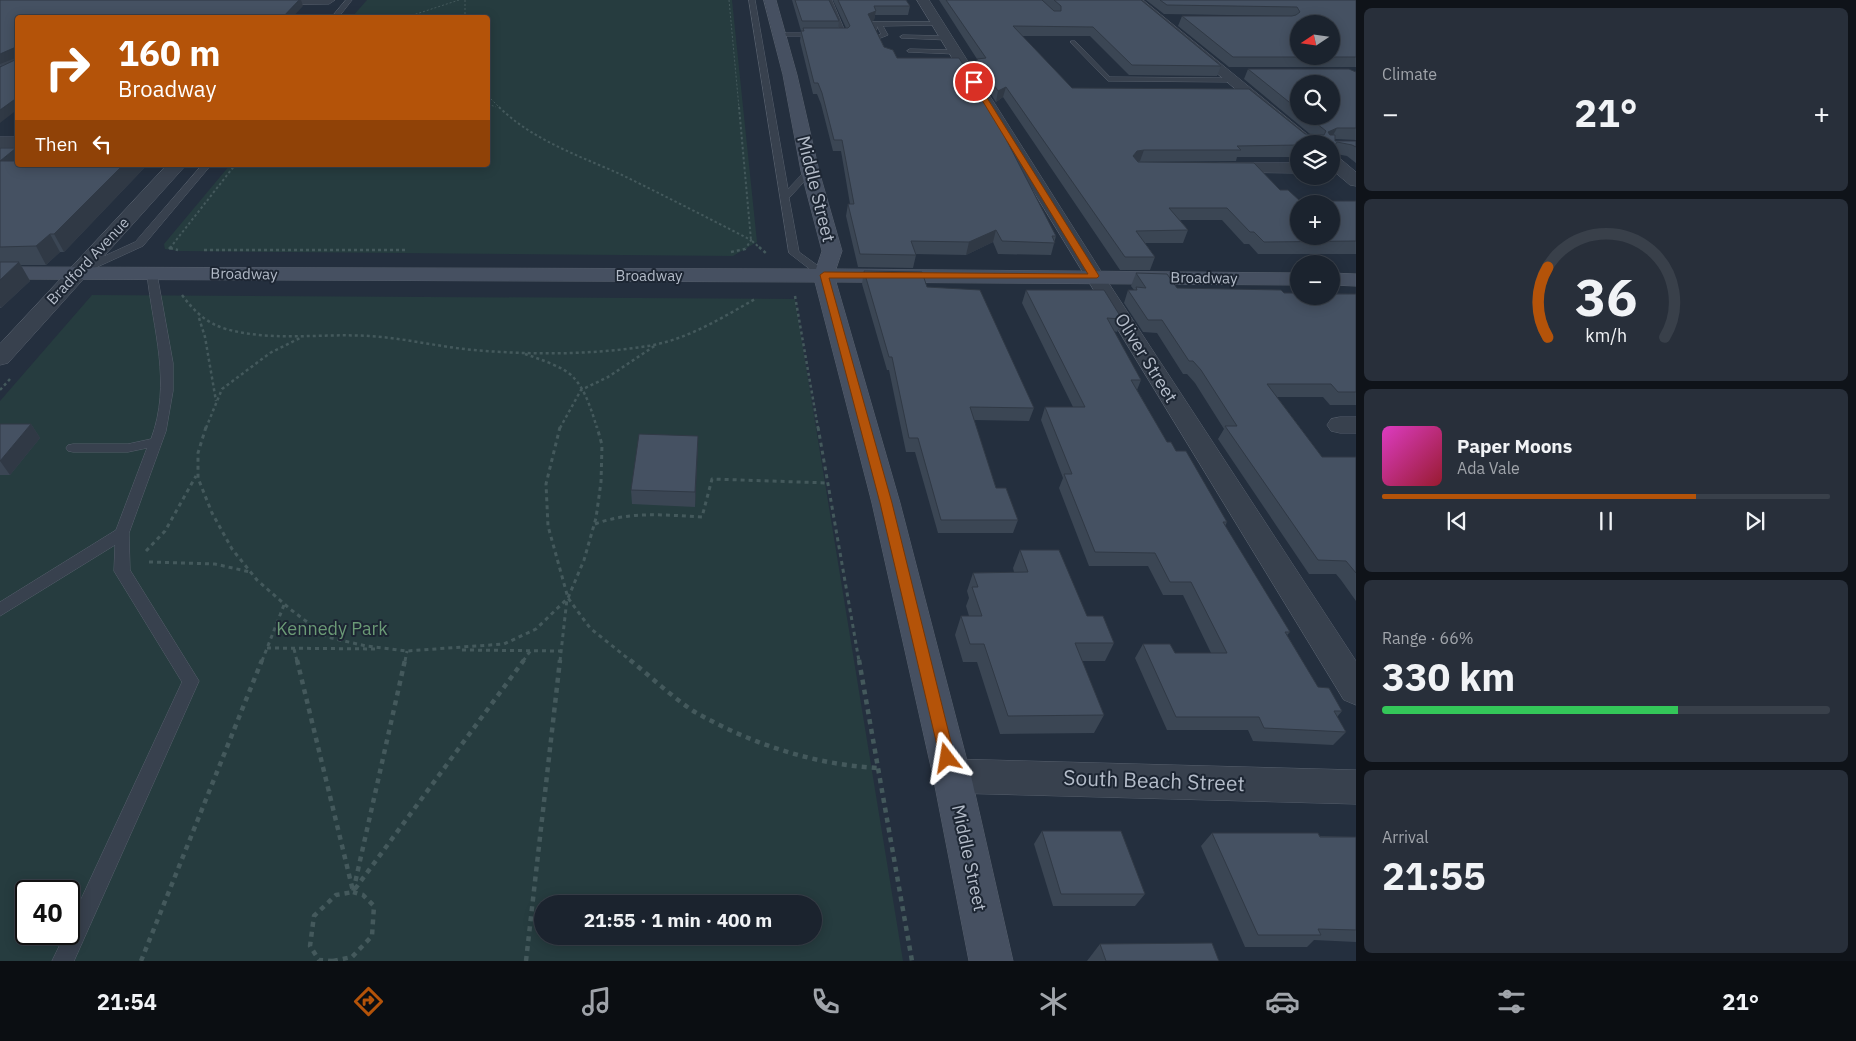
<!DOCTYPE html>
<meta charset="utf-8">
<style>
:root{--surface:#1b232e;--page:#282f3a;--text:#f1f3f6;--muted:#a0a4aa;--line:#39404a;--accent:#b45309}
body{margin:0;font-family:"IBM Plex Sans",sans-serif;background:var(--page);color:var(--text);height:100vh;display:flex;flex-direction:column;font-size:19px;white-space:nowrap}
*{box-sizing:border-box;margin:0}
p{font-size:16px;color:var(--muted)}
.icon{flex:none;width:28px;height:28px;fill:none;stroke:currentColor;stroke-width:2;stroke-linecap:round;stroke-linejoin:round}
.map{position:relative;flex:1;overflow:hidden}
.panel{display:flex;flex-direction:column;gap:8px;padding:8px;background:#0f1319;width:500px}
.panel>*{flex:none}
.top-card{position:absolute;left:15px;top:15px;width:475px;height:152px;border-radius:5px;box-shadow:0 2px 12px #0003,0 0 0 1px var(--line);background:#b45309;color:#fff;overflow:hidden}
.needle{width:32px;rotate:257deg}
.tools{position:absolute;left:1290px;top:15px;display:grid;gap:10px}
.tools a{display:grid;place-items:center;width:50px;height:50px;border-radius:50%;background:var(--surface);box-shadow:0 2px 12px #0003,0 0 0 1px var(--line);font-size:25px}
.speed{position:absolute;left:15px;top:880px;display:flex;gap:10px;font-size:25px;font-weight:700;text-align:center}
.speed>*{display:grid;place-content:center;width:65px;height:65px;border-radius:50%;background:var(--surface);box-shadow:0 2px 12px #0003,0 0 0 1px var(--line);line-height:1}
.speed .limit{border:2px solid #111;border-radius:8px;background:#fff;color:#111}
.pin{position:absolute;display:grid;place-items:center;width:42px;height:42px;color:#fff;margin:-21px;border:2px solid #fff;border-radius:50%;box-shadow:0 1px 5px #0007}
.me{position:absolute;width:55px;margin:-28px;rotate:346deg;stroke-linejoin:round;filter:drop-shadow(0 0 4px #0008)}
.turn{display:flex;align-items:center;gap:18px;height:105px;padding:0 20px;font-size:22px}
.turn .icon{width:65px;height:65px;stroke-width:2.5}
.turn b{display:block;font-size:35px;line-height:42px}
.then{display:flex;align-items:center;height:48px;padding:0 20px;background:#0003;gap:10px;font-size:19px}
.big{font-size:38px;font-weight:700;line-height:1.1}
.panel .widget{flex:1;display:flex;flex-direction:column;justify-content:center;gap:8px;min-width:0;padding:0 18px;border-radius:8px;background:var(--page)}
.panel .dial{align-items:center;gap:0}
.dial svg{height:130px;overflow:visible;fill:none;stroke:var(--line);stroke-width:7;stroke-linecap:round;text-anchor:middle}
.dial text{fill:var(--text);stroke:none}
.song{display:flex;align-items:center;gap:15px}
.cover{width:60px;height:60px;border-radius:8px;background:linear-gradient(135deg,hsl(310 70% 55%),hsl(350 70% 35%))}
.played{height:5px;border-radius:2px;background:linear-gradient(90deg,var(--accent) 70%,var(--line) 70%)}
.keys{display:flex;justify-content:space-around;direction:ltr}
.heat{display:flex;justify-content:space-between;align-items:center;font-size:28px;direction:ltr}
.charge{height:8px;border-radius:4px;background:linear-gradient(90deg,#34c759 66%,var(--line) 0)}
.trip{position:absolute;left:534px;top:895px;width:288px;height:50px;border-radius:25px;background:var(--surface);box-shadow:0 2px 12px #0003,0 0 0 1px var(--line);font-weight:700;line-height:50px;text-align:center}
.tab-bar{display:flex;height:80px;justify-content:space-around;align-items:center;background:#0b0e12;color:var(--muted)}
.tab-bar .icon{width:35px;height:35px}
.tab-bar .on{color:var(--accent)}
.tab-bar b{font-size:22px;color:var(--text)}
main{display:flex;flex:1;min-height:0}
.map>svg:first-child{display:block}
.green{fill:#263c3f;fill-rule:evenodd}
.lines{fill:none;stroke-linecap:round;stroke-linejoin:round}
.lane-casing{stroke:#565f6c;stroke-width:1}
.street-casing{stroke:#565f6c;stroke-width:1}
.secondary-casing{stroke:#565f6c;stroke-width:1}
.path-far4{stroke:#44595c;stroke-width:1;stroke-dasharray:2 2;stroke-linecap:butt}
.path-far3{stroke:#44595c;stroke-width:2;stroke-dasharray:2.5 2.5;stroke-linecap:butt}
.path-far2{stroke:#44595c;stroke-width:2.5;stroke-dasharray:3 3;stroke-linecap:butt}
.path-far1{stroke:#44595c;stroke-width:3;stroke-dasharray:4 4;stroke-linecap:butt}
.path{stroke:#44595c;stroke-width:4.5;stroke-dasharray:5 5;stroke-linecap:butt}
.lane{fill:#38414e;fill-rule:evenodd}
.street{fill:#38414e;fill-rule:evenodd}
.secondary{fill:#465061;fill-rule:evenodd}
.wall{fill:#3b4654;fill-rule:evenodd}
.shaded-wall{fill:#303945}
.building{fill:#455162;stroke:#303945;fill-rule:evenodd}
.route{fill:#b45309;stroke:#753606}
.labels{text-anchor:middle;stroke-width:4;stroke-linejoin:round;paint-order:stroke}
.far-street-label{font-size:15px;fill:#b4bcc9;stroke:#1d2633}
.street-label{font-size:18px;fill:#b4bcc9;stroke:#1d2633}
.park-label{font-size:18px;fill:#6b9a76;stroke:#1d2633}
.near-street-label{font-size:21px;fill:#b4bcc9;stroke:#1d2633}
</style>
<main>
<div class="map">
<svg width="1356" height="961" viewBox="0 0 1356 961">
<rect width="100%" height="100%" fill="#242f3e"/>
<g class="green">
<polygon points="367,0 732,0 757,242 733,256 180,251 165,249 164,244 230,165 488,165 488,18 352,17"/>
<path d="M 92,295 L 795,299 L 903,961 L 0,961 L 0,401 ZM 26,891 L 69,891 L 69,934 L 26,934 ZM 542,904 L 812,904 L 812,936 L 542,936 Z"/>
</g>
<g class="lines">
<g class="lane-casing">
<g id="lane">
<polygon points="346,0 352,0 338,18 331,18"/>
<polygon points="749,0 755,0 788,189 807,169 814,171 789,198 799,252 828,273 829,275 828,277 820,277 789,253"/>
<polygon points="826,0 832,0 847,36 778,36 778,34 780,33 841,33"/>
<polygon points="939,22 942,24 941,25 883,26 888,35 878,39 875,37 881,34 877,26 877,29 874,31 869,24 872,22"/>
<polygon points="903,35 947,36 950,38 947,40 901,38 900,37"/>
<polygon points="1071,41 1075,41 1110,77 1233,78 1237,80 1233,82 1108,81 1071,43"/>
<polygon points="910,49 955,50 958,52 955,54 908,52 907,51"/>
<polygon points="202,165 211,165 143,246 84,273 76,273 75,271 76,269 135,242"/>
<path d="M 152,271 L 157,274 L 173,363 L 173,391 L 166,431 L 129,533 L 130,570 L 199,681 L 74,961 L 52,961 L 65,934 L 69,934 L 69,925 L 182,682 L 114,571 L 115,545 L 0,616 L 0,602 L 116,530 L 147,448 L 128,452 L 73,452 L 68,451 L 66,448 L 68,445 L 73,444 L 128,444 L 151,439 C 172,383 153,330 147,274 Z"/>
</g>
</g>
<g class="street-casing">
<g id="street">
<polygon points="259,0 335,0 329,4 264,5 260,4"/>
<polygon points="917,0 929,0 1104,276 1356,661 1356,705 1344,700"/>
<polygon points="1130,0 1143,0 1319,144 1301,144"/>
<polygon points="18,56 18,64 0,65 0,57"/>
<rect x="0" y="137" width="18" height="10"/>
<polygon points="1331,155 1337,156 1356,172 1356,186 1350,185 1331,169"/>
<polygon points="1220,163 1299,163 1299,173 1214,172 1211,168 1214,164"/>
<polygon points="167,165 186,165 8,363 0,365 0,344"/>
<polygon points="1340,417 1356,417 1356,433 1340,433 1331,431 1327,425 1331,419"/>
<polygon points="952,759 1356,770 1356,804 952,793 939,788 933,776 939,764"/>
</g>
</g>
<g class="secondary-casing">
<g id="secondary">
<polygon points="764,0 776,0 797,75 819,171 842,251 836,269 1299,273 1299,285 836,282 900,503 971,776 1013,961 969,961 933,776 872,503 815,282 0,279 0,267 816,269 822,251 801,171 783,75"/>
<polygon points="1331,273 1356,274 1356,286 1331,285"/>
</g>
</g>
<g class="path-far4">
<polyline points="465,0 465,18"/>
<polyline points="729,0 739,108"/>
<polyline points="404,18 459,0"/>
<polyline points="488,96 500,108"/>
<polyline points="488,104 496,107"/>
</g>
<g class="path-far3">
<path d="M 499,107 C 532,140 580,156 622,175 C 665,196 708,218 751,240 L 746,248"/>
<polyline points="739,107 751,240 760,248"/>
<polyline points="170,248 235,165"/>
</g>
<g class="path-far2">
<polyline points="759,247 767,254"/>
<polyline points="170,248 178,250"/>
<polyline points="169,249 171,247"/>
<polyline points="204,250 405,250"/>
<polyline points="731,252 745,249 747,247"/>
<path d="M 182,295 C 194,311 206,323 226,329 C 273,342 321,333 369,336 C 404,338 439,347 474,350 C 531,355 591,355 648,346 C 686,340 722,318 755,299"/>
<polyline points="795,296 818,428"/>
<polyline points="199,318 205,337 216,401"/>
<path d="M 525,354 C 539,359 565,367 574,378 C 586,391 592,412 597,428"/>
<polyline points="0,390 10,379"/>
<polyline points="206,428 222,389 270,353 302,337"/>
<polyline points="560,428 581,390 608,377 656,345"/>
</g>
<g class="path-far1">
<polyline points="206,427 198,453 198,478 212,513 232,549 257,580 290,609 327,637 366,646 407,651 504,644 536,629 568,598 584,560 596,518 601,482 602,445 597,427"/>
<polyline points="560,427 546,484 548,526 568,598 590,628 631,661"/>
<polyline points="818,427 859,661"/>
<path d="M 595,524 C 630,511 665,515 702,517 L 712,479 L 828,483"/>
<polyline points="146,551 165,531 196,476"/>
<polyline points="149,562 215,564 250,572"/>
<polyline points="267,648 379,649"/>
<polyline points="294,649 297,661"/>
<polyline points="462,650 561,651"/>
<polyline points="262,661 284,605"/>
<polyline points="405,661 407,651"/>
<polyline points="523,661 531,650"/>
<polyline points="560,661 567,599"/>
</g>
<g class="path">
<polyline points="297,660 353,891"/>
<path d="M 630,660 C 650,676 673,698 695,712 C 751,744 815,765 879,768"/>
<polyline points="859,660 912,961"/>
<polyline points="355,889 524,660"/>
<polyline points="141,961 262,660"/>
<polyline points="333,961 319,960 310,946 314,916 336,895 353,892 405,660"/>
<polyline points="333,961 352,957 372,936 374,906 363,895 353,892"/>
<polyline points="526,961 560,660"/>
</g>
<use href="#lane" class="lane"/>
<use href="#street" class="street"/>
<use href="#secondary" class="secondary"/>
</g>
<g class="wall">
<polygon points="792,0 829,0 839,21 838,28 846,28 833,0 906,0 910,6 908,15 875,15 874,20 872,21 884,47 897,58 1056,236 1051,255 998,254 993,242 966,255 915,254 916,255 913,268 858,267 846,216 848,204 850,204 841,151 833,151 821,104 817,94 813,94 800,41 801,31"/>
<path d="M 939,0 L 1141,0 L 1221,66 L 1217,76 L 1129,75 L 1090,36 L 1022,36 L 1072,88 L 1305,134 L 1310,134 L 1244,79 L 1248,69 L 1356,72 L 1356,140 L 1335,139 L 1335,141 L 1356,141 L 1356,163 L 1347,156 L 1331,153 L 1331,144 L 1299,144 L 1299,157 L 1237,157 L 1236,161 L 1138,162 L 1280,190 L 1300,201 L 1356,201 L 1356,254 L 1258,254 L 1249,244 L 1244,244 L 1222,220 L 1180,220 L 1188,230 L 1183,243 L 1145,243 L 1155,257 L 1150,270 L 1120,270 L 1003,97 L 996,102 L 975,69 L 977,59 ZM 1299,84 L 1331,116 L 1299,116 Z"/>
<polygon points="1146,0 1356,0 1356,67 1229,67 1178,26 1182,16 1294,16 1164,14"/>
<polygon points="0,148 16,148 18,151 18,165 147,165 64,252 60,252 46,265 21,265 30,281 1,308 0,308"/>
<polygon points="864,271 927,287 1034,408 1029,421 974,420 996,488 1018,520 1013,533 938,533 915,452 906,452 889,370 887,370 862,284"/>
<polygon points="1136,273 1177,288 1284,293 1356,294 1356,405 1330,405 1323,397 1277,397 1322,457 1356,457 1356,601 1341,580 1336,574 1309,574 1218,439 1224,429 1195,383 1187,374 1183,374 1157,333 1143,332 1124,303 1128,290 1134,290 1131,286"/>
<polygon points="1026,290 1122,319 1117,332 1114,331 1141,380 1137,390 1167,442 1176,451 1227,522 1225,526 1290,632 1287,635 1318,687 1342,711 1337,717 1346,732 1333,745 1253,741 1248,730 1167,730 1135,658 1143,644 1175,653 1211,653 1183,595 1163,595 1148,566 1089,566 1059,488 1063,478 1041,420 1045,407 1073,407 1022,303"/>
<polygon points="0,424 31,424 40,438 10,475 0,475"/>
<polygon points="698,436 695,507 632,504 631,490"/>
<polygon points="1020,550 1114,643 1105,661 1082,661 1104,715 1094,733 1000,734 977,662 963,662 955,635 961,616 969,616 966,606 969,598 967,591 973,573 1014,572 1013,568"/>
<polygon points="1042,831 1145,894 1135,906 1053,906 1034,844"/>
<polygon points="1212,833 1356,837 1356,942 1314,940 1307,947 1245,947 1201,846"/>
<polygon points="1100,944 1219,961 1087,961"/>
</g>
<g class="shaded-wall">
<polygon points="299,0 301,0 303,6 292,18 282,18"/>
<polygon points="876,11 874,20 867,24 868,14"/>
<polygon points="16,47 18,57 0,64 0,54"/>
<polygon points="1006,87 1003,97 996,102 998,91"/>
<polygon points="18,97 18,109 0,123 0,110"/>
<polygon points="1337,128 1331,139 1328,132"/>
<polygon points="16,148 18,151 18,165 0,161"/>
<polygon points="1144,150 1140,161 1132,163 1133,156 1137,151"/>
<polygon points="123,165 147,165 64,252 54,234"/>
<polygon points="996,230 993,242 966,255 969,242"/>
<polygon points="50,234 60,252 46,265 36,246"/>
<polygon points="19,262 30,281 1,308 0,306 0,280"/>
<polygon points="31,424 40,438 10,475 0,461"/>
<polygon points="698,436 698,450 695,507 695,492"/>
</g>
<g class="building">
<polygon points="0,0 299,0 282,18 18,18 18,97 0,110 0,67 15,60 16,47 0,54"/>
<polygon points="795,0 829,0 839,21 802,21"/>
<polygon points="838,0 906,0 910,6 874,6 876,11 868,14 884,47 893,50 897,58 959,58 989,106 1056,236 1052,236 1055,243 1002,241 996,230 969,242 911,241 916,255 860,254 848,204 854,204 842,140 834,140 822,93 818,83 814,83 801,31 804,31 803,28 848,28 850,26"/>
<path d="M 946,0 L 1042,0 L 1054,11 L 1061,11 L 1061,6 L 1054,0 L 1141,0 L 1221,66 L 1132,65 L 1093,27 L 1013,26 L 1072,88 L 1249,89 L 1305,134 L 1324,135 L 1326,131 L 1307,116 L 1331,116 L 1331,84 L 1299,84 L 1299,110 L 1248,69 L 1349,69 L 1356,72 L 1356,128 L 1337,128 L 1328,132 L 1330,135 L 1335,135 L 1335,141 L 1356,141 L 1356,147 L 1352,145 L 1337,142 L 1335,145 L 1331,145 L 1331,144 L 1299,144 L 1299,145 L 1237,146 L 1241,150 L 1144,150 L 1137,151 L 1133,156 L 1138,162 L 1254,163 L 1280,190 L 1288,190 L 1300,201 L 1356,201 L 1356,241 L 1264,242 L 1254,232 L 1250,232 L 1227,208 L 1169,208 L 1188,230 L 1136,231 L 1155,257 L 1125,257 L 1006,87 L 998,91 L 977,59 L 986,58 ZM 1299,204 L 1331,204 L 1331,236 L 1299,236 Z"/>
<path d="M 1160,0 L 1356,0 L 1356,57 L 1233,57 L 1182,16 L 1292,16 L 1296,15 L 1300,12 L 1297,7 L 1167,5 ZM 1299,24 L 1331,24 L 1331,56 L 1299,56 Z"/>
<polygon points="0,148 16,148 0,161 18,161 18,165 123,165 54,234 50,234 36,246 0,247"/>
<polygon points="0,262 19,262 0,280"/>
<polygon points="864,271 922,272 927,287 980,290 1034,408 970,407 996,488 1006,488 1018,520 941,520 918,438 909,438 892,357 889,357"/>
<polygon points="1136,273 1167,274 1177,288 1281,290 1284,293 1299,293 1299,296 1331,296 1331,294 1356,294 1356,392 1338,392 1331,384 1267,384 1322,457 1356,457 1356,573 1346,561 1318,560 1225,426 1237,426 1201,370 1193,361 1189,361 1162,320 1148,320 1128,290 1137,290 1136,287 1146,288"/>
<polygon points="1026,290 1104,290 1122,319 1107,318 1141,380 1131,380 1167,442 1171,442 1176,451 1186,451 1227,522 1223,522 1290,632 1285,632 1318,687 1329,688 1342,711 1334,711 1346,732 1264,728 1259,717 1176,717 1143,644 1170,644 1175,653 1227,653 1191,582 1170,582 1155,553 1095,552 1064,474 1072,474 1045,407 1085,407"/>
<polygon points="0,424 31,424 0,461"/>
<polygon points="639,434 698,436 695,492 631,490"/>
<polygon points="1020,550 1059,550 1087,616 1103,616 1114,643 1075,643 1104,715 1008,716 984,644 970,644 961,616 982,616 972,587 978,587 973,573 1028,572"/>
<polygon points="1042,831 1121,831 1145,894 1061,894"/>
<polygon points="1212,833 1318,833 1320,837 1356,837 1356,930 1318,929 1321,935 1258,935"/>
<polygon points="1212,943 1219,961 1106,961 1100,944"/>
</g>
<polygon class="route" points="974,80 977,82 1099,276 1097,278 829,278 892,503 955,758 952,763 947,765 942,763 940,758 880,503 820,275 824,272 1088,274 971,82"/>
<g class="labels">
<g class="far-street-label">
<text transform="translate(88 261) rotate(-47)" y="5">Bradford Avenue</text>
<text transform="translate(244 274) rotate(1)" y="5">Broadway</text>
<text x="649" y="281">Broadway</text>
<text transform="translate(1204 278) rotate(1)" y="5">Broadway</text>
</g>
<g class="street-label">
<text transform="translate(816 189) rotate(76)" y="6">Middle Street</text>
<text transform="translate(1146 358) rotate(58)" y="6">Oliver Street</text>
<text transform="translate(969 858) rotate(78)" y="6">Middle Street</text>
</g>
<g class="park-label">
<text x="332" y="635">Kennedy Park</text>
</g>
<g class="near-street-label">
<text transform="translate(1154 781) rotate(2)" y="7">South Beach Street</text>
</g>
</g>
</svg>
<div class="tools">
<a><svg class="needle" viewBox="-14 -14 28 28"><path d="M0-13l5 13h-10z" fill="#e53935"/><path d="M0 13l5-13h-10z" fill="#a0a4aa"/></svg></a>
<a><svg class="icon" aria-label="search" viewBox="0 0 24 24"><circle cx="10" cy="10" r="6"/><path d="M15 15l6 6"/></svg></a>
<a><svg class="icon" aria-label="layers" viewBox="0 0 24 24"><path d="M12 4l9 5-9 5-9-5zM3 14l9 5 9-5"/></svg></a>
<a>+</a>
<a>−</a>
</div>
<div class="speed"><div class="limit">40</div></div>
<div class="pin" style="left:974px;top:82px;background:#d93025"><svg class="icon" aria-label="arrive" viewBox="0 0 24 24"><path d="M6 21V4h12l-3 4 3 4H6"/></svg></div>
<svg class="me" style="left:947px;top:758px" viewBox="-20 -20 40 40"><path d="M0-17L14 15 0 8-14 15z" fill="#b45309" stroke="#fff" stroke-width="4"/></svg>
<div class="trip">21:55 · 1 min · 400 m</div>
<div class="top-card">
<div class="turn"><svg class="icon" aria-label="right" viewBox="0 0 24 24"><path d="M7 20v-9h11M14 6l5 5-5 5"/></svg><div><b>160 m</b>Broadway</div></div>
<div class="then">Then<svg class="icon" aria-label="left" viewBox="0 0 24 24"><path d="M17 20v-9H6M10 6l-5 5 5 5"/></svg></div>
</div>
</div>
<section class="panel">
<div class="widget"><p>Climate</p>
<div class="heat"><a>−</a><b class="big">21°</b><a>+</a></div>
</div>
<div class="widget dial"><svg viewBox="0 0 100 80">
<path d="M14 69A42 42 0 1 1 86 69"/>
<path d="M14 69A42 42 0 0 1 14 26" stroke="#b45309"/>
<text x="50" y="56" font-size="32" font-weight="700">36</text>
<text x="50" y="72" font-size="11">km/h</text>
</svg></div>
<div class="widget">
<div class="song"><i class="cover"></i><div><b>Paper Moons</b><p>Ada Vale</p></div></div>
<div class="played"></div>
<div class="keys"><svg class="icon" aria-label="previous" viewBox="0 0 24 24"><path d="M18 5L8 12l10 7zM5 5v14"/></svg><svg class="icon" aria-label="pause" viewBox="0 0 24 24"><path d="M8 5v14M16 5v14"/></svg><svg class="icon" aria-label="next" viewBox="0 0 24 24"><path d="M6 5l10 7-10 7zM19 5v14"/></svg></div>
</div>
<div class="widget"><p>Range · 66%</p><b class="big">330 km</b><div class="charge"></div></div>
<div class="widget"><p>Arrival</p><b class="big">21:55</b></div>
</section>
</main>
<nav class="tab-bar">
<b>21:54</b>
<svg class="icon on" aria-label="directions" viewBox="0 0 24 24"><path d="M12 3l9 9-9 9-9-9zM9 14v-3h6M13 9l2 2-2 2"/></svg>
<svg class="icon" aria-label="music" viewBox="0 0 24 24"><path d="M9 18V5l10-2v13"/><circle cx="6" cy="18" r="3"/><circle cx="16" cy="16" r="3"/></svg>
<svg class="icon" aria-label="phone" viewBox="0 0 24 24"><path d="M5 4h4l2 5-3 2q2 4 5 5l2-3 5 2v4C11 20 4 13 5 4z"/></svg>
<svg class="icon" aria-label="climate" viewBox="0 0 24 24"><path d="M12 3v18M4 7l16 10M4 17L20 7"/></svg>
<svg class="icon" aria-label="car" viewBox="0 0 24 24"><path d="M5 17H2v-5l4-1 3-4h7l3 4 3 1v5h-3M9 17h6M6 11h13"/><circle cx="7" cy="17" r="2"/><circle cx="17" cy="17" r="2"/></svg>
<svg class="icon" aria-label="filters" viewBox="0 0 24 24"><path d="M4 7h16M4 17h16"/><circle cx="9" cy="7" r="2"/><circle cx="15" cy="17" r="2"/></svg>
<b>21°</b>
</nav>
